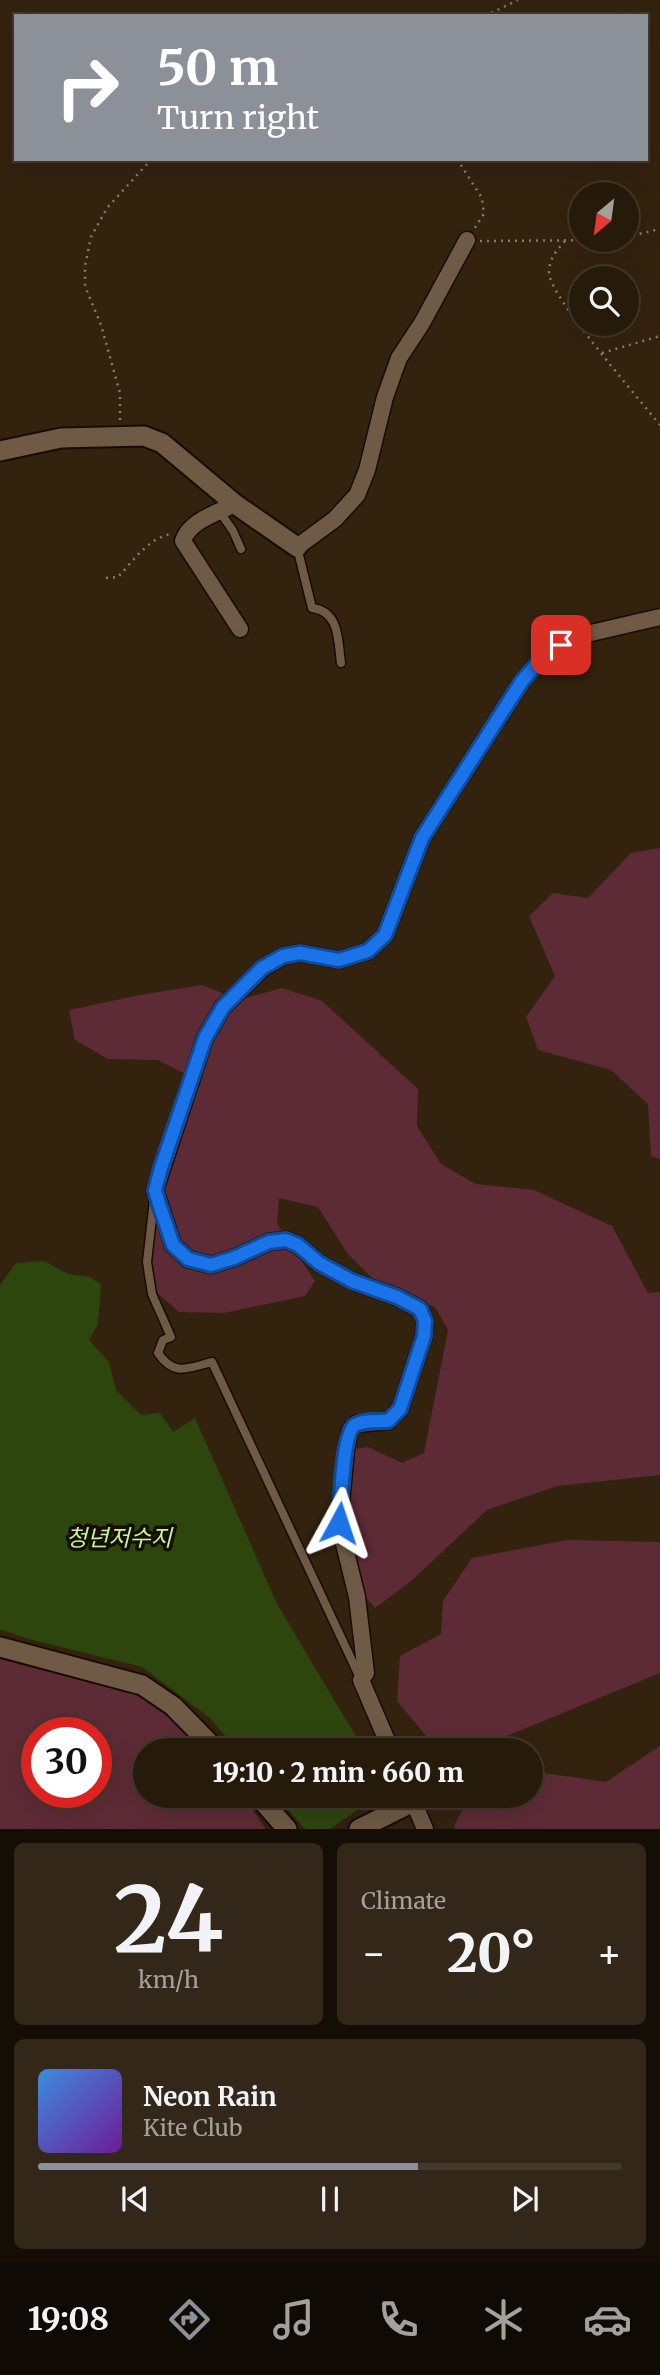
<!DOCTYPE html>
<meta charset="utf-8">
<style>
:root{--surface:#261a0a;--page:#322718;--text:#f1f3f6;--muted:#a4a19c;--line:#42382b;--accent:#8c9099}
body{margin:0;font-family:Merriweather,"Noto Sans KR",serif;background:var(--page);color:var(--text);height:100vh;display:flex;flex-direction:column;font-size:26px;white-space:nowrap}
*{box-sizing:border-box;margin:0}
p{font-size:23px;color:var(--muted)}
.icon{flex:none;width:38px;height:38px;fill:none;stroke:currentColor;stroke-width:2;stroke-linecap:round;stroke-linejoin:round}
.map{position:relative;height:1829px;overflow:hidden}
.drawer{display:flex;flex-direction:column;gap:14px;padding:14px;background:#150e06;flex:1}
.drawer>*{flex:none}
.hud{position:absolute;left:14px;top:14px;width:634px;height:147px;border-radius:0px;box-shadow:0 7px 28px #0002,0 0 0 2px var(--line);background:#8c9099;color:#fff;overflow:hidden}
.needle{width:46px;rotate:209deg}
.buttons{position:absolute;left:569px;top:182px;display:grid;gap:14px}
.buttons a{display:grid;place-items:center;width:70px;height:70px;border-radius:50%;background:var(--surface);box-shadow:0 7px 28px #0002,0 0 0 2px var(--line);font-size:35px}
.speed{position:absolute;left:21px;top:1717px;display:flex;gap:14px;font-size:35px;font-weight:700;text-align:center}
.speed>*{display:grid;place-content:center;width:91px;height:91px;border-radius:50%;background:var(--surface);box-shadow:0 7px 28px #0002,0 0 0 2px var(--line);line-height:1}
.speed .limit{border:10px solid #d22;background:#fff;color:#111}
.pin{position:absolute;display:grid;place-items:center;width:60px;height:60px;color:#fff;margin:-30px;border-radius:14px;box-shadow:0 4px 10px #0006}
.me{position:absolute;width:77px;margin:-38px;rotate:5deg;stroke-linejoin:round;filter:drop-shadow(0 0 5px #0008)}
.turn{display:flex;align-items:center;gap:24px;height:147px;padding:0 28px;font-size:32px}
.turn .icon{width:91px;height:91px;stroke-width:2.5}
.turn b{display:block;font-size:49px;line-height:60px}
.big{font-size:52px;font-weight:800;line-height:1.1}
.drawer .tile{flex:1;display:flex;flex-direction:column;justify-content:center;gap:10px;min-width:0;padding:0 24px;border-radius:10px;background:var(--page)}
.drawer .dial{align-items:center;gap:0}
.dial b{font-size:91px;line-height:1}
.song{display:flex;align-items:center;gap:21px}
.cover{width:84px;height:84px;border-radius:10px;background:linear-gradient(135deg,hsl(210 70% 55%),hsl(280 70% 35%))}
.played{height:7px;border-radius:4px;background:linear-gradient(90deg,var(--accent) 65%,var(--line) 65%)}
.keys{display:flex;justify-content:space-around;direction:ltr}
.heat{display:flex;justify-content:space-between;align-items:center;font-size:38px;direction:ltr}
.drawer .tiles{flex:1;display:grid;gap:14px;grid-template-columns:1fr 1fr}
.tile:last-child{grid-column:span 2}
.trip{position:absolute;left:133px;top:1738px;width:410px;height:70px;border-radius:35px;background:var(--surface);box-shadow:0 7px 28px #0002,0 0 0 2px var(--line);font-weight:800;line-height:70px;text-align:center}
.menu{display:flex;height:112px;justify-content:space-around;align-items:center;background:#0f0a04;color:var(--muted)}
.menu .icon{width:49px;height:49px}
.menu .active{color:var(--accent)}
.menu b{font-size:32px;color:var(--text)}
.map>svg:first-child{display:block}
.green{fill:#5d2b36;fill-rule:evenodd}
.water{fill:#2d460e}
.lines{fill:none;stroke-linecap:round;stroke-linejoin:round}
.service-casing{stroke:#1a0b00;stroke-width:11}
.minor-casing{stroke:#1a0b00;stroke-width:19}
.tertiary-casing{stroke:#1a0b00;stroke-width:23}
.path{stroke:#8a7b6b;stroke-width:2.5;stroke-dasharray:2 5;stroke-linecap:butt}
.service{stroke:#6e5a45;stroke-width:8}
.minor{stroke:#6e5a45;stroke-width:16}
.tertiary{stroke:#6e5a45;stroke-width:19}
.route-casing{stroke:#114b97;stroke-width:18}
.route{stroke:#1a73e8;stroke-width:12}
.labels{text-anchor:middle;stroke-width:7;stroke-linejoin:round;paint-order:stroke}
.water-label{font-size:23px;font-style:italic;fill:#c2f692;stroke:#150d06}
</style>
<div class="map">
<svg width="660" height="1829" viewBox="0 0 660 1829">
<rect width="100%" height="100%" fill="#33220e"/>
<g class="green">
<polygon points="660,848 660,1159 651,1156 648,1104 611,1070 538,1050 526,1017 555,976 529,916 553,893 588,898 631,853"/>
<polygon points="202,985 239,1000 282,988 322,1001 418,1089 417,1126 441,1164 476,1184 534,1190 612,1226 648,1293 660,1292 660,1475 557,1486 487,1510 410,1582 375,1608 362,1593 347,1521 354,1449 368,1447 402,1463 424,1453 448,1330 435,1307 380,1286 347,1253 318,1207 279,1198 277,1224 315,1281 305,1296 224,1313 179,1312 156,1292 151,1255 162,1183 184,1114 201,1082 158,1060 108,1059 75,1040 69,1010 140,995"/>
<polygon points="567,1540 660,1542 660,1673 507,1736 447,1750 438,1750 397,1701 400,1656 441,1634 443,1601 472,1558"/>
<path d="M 0,1654 L 150,1695 L 203,1750 L 145,1750 L 145,1796 L 243,1796 L 266,1829 L 0,1829 ZM 37,1732 L 96,1732 L 96,1792 L 37,1792 Z"/>
<polygon points="660,1746 660,1829 455,1829 454,1826 468,1799 476,1796 530,1796 530,1771 606,1782"/>
</g>
<g class="water">
<polygon points="44,1261 68,1274 90,1277 101,1284 98,1324 89,1340 109,1362 116,1390 141,1415 160,1413 173,1432 195,1418 277,1604 364,1750 237,1750 210,1718 142,1667 25,1638 0,1629 0,1285 16,1263"/>
<polygon points="276,1796 377,1796 330,1829 305,1829"/>
</g>
<g class="lines">
<g class="service-casing">
<g id="service">
<polyline points="220,512 233,531 241,549"/>
<path d="M 297,547 L 312,608 C 340,611 338,642 341,663"/>
<path d="M 154,1200 L 147,1262 L 152,1294 L 171,1337 L 163,1340 L 158,1353 C 174,1377 188,1368 212,1362 L 361,1680"/>
</g>
</g>
<g class="minor-casing">
<g id="minor">
<path d="M 235,504 C 217,513 189,521 183,541 L 240,629"/>
<polyline points="297,547 335,519 357,495 367,470 385,397 399,358 422,323 467,240"/>
<polyline points="391,1750 361,1680 366,1673 357,1597 339,1523 346,1450 350,1430 356,1424 388,1421 400,1409 424,1336 425,1321 420,1309 397,1297 352,1281 319,1263 298,1245 286,1240 269,1242 234,1258 211,1265 188,1259 173,1245 155,1190 205,1038 223,1007 263,968 283,956 300,953 339,960 368,951 385,935 422,838 522,681 545,655 578,636 660,617"/>
<polyline points="411,1796 425,1829"/>
</g>
</g>
<g class="tertiary-casing">
<g id="tertiary">
<polyline points="0,451 61,438 144,436 162,443 235,504 297,547"/>
<polyline points="0,1647 142,1685 173,1706 216,1750"/>
<polyline points="258,1796 287,1829"/>
<polyline points="359,1829 413,1802"/>
</g>
</g>
<g class="path">
<polyline points="485,16 518,0"/>
<polyline points="457,159 482,198 484,214 474,229"/>
<polyline points="626,237 660,229"/>
<polyline points="480,241 613,240"/>
<path d="M 565,241 C 556,251 549,259 549,273 C 550,297 640,400 660,425"/>
<polyline points="602,353 660,336"/>
<polyline points="120,420 120,393 101,325 85,286 85,266 91,237 107,208 149,162"/>
<path d="M 106,578 L 118,577 C 133,561 149,537 172,534"/>
</g>
<use href="#service" class="service"/>
<use href="#minor" class="minor"/>
<use href="#tertiary" class="tertiary"/>
</g>
<g class="lines">
<g class="route-casing">
<path id="route" d="M 339,1523 C 341,1506 342,1433 355,1425 C 365,1420 378,1421 388,1421 L 400,1409 L 424,1336 L 425,1321 L 420,1309 L 397,1297 L 352,1281 L 319,1263 L 298,1245 L 286,1240 L 269,1242 L 234,1258 L 211,1265 L 188,1259 L 173,1245 L 159,1204 L 155,1190 L 161,1168 L 205,1038 L 223,1007 L 262,968 L 283,956 L 300,953 L 339,960 L 368,951 L 385,935 L 422,838 L 522,681 L 545,655 L 561,645"/>
</g>
<use href="#route" class="route"/>
</g>
<g class="labels">
<g class="water-label">
<text x="119" y="1546">청년저수지</text>
</g>
</g>
</svg>
<div class="buttons">
<a><svg class="needle" viewBox="-14 -14 28 28"><path d="M0-13l5 13h-10z" fill="#e53935"/><path d="M0 13l5-13h-10z" fill="#a4a19c"/></svg></a>
<a><svg class="icon" aria-label="search" viewBox="0 0 24 24"><circle cx="10" cy="10" r="6"/><path d="M15 15l6 6"/></svg></a>
</div>
<div class="speed"><div class="limit">30</div></div>
<div class="pin" style="left:561px;top:645px;background:#d93025"><svg class="icon" aria-label="arrive" viewBox="0 0 24 24"><path d="M6 21V4h12l-3 4 3 4H6"/></svg></div>
<svg class="me" style="left:339px;top:1523px" viewBox="-20 -20 40 40"><path d="M0-17L14 15 0 8-14 15z" fill="#1a73e8" stroke="#fff" stroke-width="4"/></svg>
<div class="trip">19:10 · 2 min · 660 m</div>
<div class="hud">
<div class="turn"><svg class="icon" aria-label="right" viewBox="0 0 24 24"><path d="M7 20v-9h11M14 6l5 5-5 5"/></svg><div><b>50 m</b>Turn right</div></div>
</div>
</div>
<section class="drawer">
<div class="tiles">
<div class="tile dial"><b>24</b><p>km/h</p></div>
<div class="tile"><p>Climate</p>
<div class="heat"><a>−</a><b class="big">20°</b><a>+</a></div>
</div>
<div class="tile">
<div class="song"><i class="cover"></i><div><b>Neon Rain</b><p>Kite Club</p></div></div>
<div class="played"></div>
<div class="keys"><svg class="icon" aria-label="previous" viewBox="0 0 24 24"><path d="M18 5L8 12l10 7zM5 5v14"/></svg><svg class="icon" aria-label="pause" viewBox="0 0 24 24"><path d="M8 5v14M16 5v14"/></svg><svg class="icon" aria-label="next" viewBox="0 0 24 24"><path d="M6 5l10 7-10 7zM19 5v14"/></svg></div>
</div>
</div>
</section>
<nav class="menu">
<b>19:08</b>
<svg class="icon active" aria-label="directions" viewBox="0 0 24 24"><path d="M12 3l9 9-9 9-9-9zM9 14v-3h6M13 9l2 2-2 2"/></svg>
<svg class="icon" aria-label="music" viewBox="0 0 24 24"><path d="M9 18V5l10-2v13"/><circle cx="6" cy="18" r="3"/><circle cx="16" cy="16" r="3"/></svg>
<svg class="icon" aria-label="phone" viewBox="0 0 24 24"><path d="M5 4h4l2 5-3 2q2 4 5 5l2-3 5 2v4C11 20 4 13 5 4z"/></svg>
<svg class="icon" aria-label="climate" viewBox="0 0 24 24"><path d="M12 3v18M4 7l16 10M4 17L20 7"/></svg>
<svg class="icon" aria-label="car" viewBox="0 0 24 24"><path d="M5 17H2v-5l4-1 3-4h7l3 4 3 1v5h-3M9 17h6M6 11h13"/><circle cx="7" cy="17" r="2"/><circle cx="17" cy="17" r="2"/></svg>
</nav>
